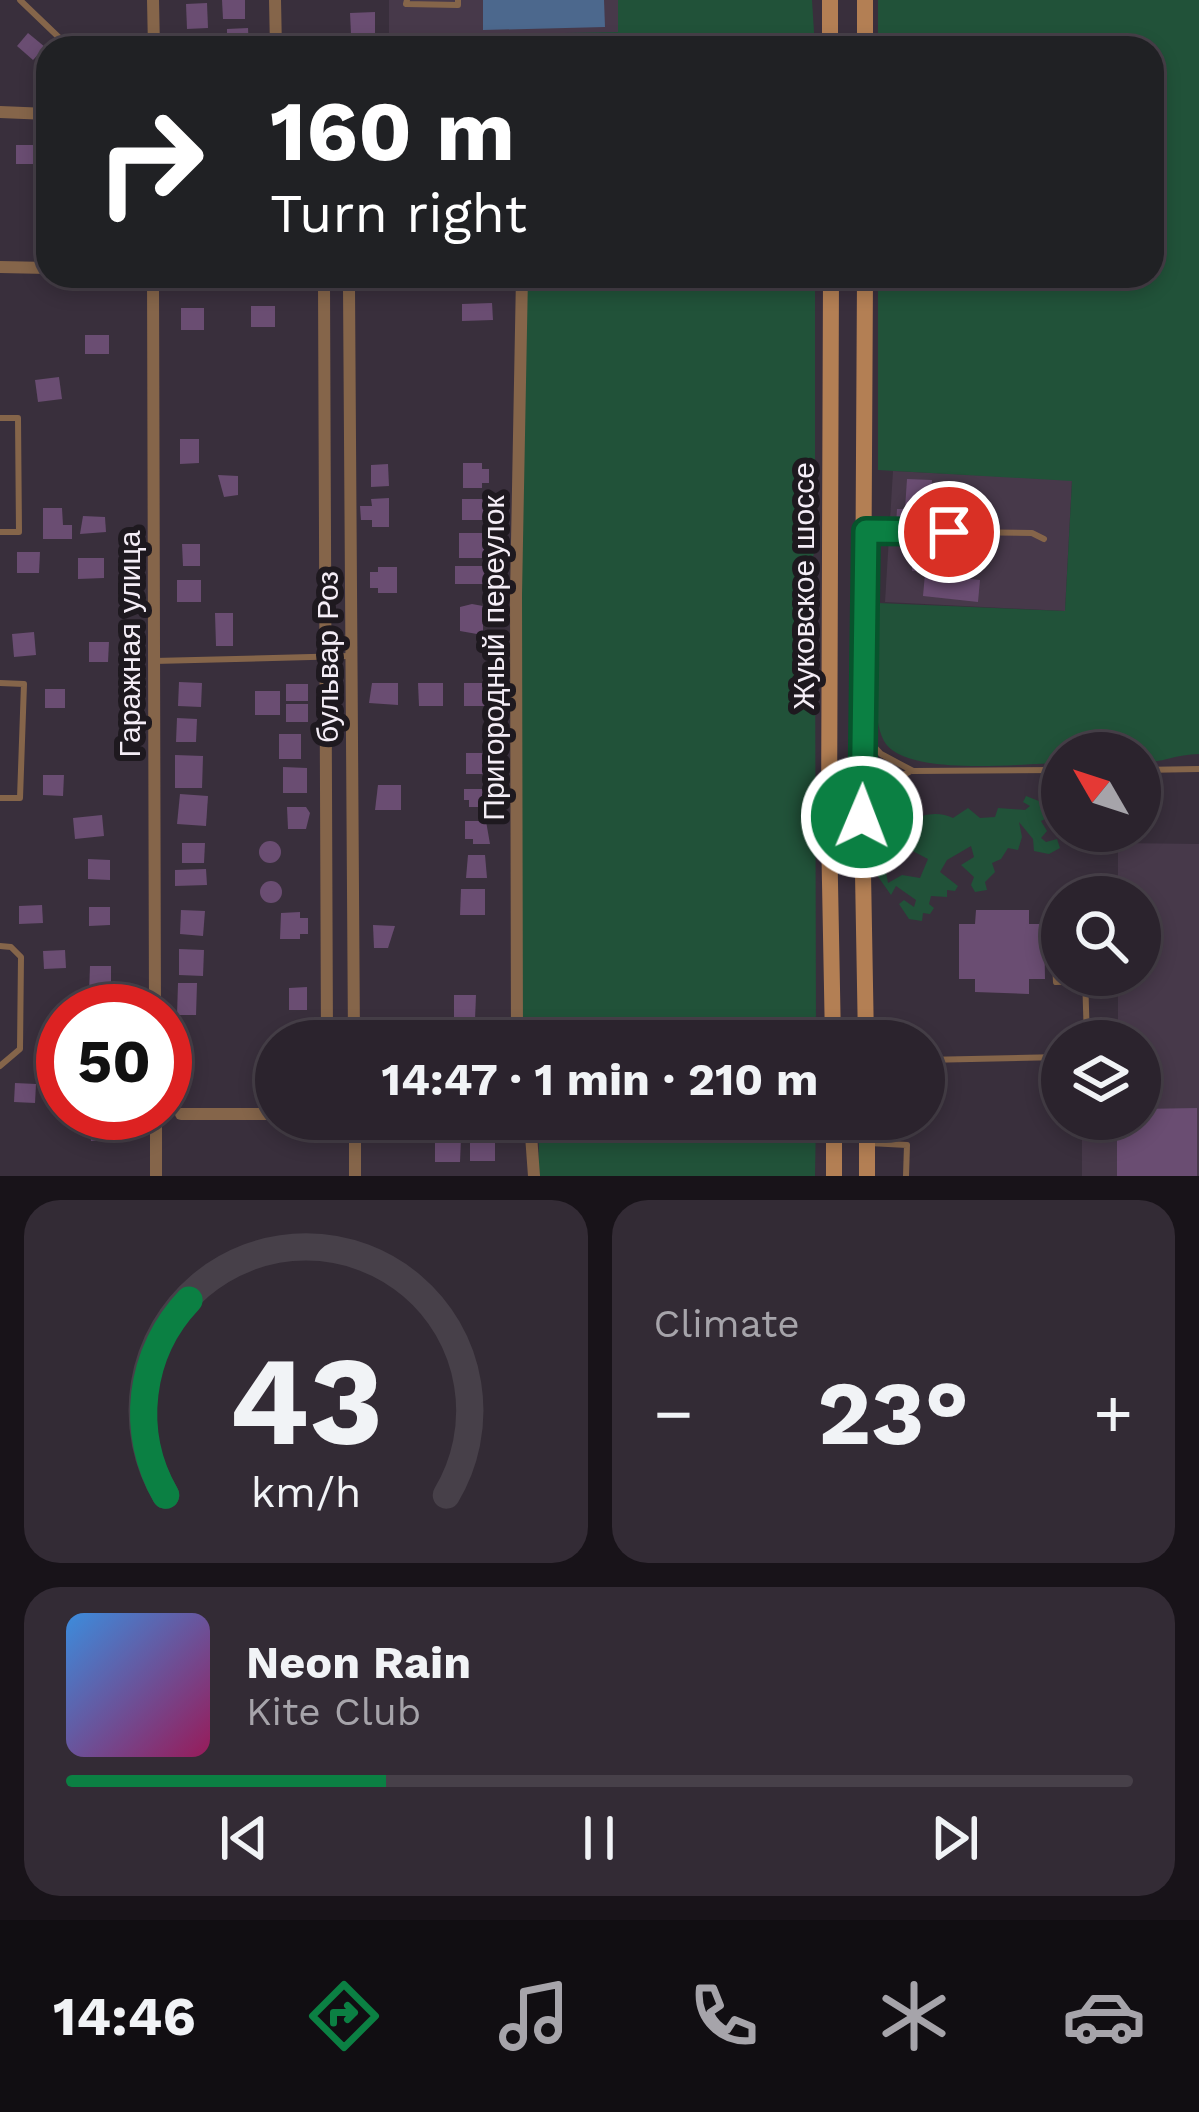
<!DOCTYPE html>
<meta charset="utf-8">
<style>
:root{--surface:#2b232d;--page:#332b35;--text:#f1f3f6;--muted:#a6a4aa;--line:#474049;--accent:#0b8043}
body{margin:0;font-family:"Work Sans",sans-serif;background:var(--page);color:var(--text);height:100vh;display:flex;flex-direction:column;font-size:45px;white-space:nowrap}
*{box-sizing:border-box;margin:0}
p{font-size:39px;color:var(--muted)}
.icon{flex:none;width:66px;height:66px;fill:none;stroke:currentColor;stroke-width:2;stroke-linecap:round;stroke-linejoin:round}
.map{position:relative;height:1176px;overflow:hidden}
.panel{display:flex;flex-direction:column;gap:24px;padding:24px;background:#181319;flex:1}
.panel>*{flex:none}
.guide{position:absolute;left:36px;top:36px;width:1128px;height:252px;border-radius:36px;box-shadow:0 6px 18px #0003,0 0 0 3px var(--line);background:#202124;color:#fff;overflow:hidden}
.needle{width:78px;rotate:309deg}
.controls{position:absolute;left:1041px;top:732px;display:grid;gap:24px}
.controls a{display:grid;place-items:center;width:120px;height:120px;border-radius:50%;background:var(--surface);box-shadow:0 6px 18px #0003,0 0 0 3px var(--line);font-size:60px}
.speed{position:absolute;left:36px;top:984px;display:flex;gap:24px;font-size:60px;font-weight:700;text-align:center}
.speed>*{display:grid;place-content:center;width:156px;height:156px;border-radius:50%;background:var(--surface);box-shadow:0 6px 18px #0003,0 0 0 3px var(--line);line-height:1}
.speed .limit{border:18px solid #d22;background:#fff;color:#111}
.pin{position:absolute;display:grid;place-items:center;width:102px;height:102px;color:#fff;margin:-51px;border:6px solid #fff;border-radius:50%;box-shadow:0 3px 12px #0007}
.me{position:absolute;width:132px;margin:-66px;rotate:1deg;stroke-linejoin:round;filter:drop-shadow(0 0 9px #0008)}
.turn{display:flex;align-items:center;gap:42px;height:252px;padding:0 36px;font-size:54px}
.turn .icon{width:156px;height:156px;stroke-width:2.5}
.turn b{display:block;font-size:84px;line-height:102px}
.big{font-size:90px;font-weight:700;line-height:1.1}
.panel .card{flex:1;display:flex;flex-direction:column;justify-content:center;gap:18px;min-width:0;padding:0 42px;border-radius:36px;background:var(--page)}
.panel .dial{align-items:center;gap:0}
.dial svg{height:312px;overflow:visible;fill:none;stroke:var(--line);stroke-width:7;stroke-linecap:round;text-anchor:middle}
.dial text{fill:var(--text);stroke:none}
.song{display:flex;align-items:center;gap:36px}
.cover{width:144px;height:144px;border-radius:18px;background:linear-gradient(135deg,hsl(210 70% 55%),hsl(330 70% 35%))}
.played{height:12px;border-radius:6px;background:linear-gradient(90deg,var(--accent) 30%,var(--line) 30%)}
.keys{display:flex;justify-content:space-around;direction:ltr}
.heat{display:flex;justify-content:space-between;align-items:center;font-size:66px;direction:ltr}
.panel .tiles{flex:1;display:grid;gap:24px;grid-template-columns:1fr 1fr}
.card:last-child{grid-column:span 2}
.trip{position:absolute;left:255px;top:1020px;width:690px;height:120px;border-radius:60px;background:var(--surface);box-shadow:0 6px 18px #0003,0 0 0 3px var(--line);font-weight:700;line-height:120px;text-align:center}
.tab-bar{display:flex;height:192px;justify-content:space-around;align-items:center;background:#110e12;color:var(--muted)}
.tab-bar .icon{width:84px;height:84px}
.tab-bar .on{color:var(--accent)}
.tab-bar b{font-size:54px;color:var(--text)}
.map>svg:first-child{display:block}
.built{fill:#47394a}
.green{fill:#215239}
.water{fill:#4c688d}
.building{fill:#6a4d72}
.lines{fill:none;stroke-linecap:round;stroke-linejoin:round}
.lane{stroke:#85654a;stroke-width:6}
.street{stroke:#85654a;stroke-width:12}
.secondary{stroke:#b37f54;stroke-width:16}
.route-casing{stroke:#07532c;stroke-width:30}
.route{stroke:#0b8043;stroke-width:21}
.labels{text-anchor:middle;stroke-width:12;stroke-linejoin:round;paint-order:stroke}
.street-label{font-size:30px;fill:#f4edf6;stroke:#1e191f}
</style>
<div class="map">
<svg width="1199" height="1176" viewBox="0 0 1199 1176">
<rect width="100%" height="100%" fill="#392f3c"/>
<g class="built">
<polygon points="389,0 619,0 620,34 389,37"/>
<polygon points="893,471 1072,480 1065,611 885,602"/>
<polygon points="1118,843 1199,844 1199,1176 1082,1176 1082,1119 1140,1119 1140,1041 1118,1041 1118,975 1140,975 1140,897 1118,897"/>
</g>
<g class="green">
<polygon points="618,0 812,0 815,48 511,48 511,34 618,32"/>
<path d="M 878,0 L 1199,0 L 1199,754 C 1177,754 1161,763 1140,763 L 1140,753 L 1062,753 L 1062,763 C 1023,763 905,778 884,741 C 868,712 878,637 878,603 L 1065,611 L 1072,481 L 878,470 L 878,276 L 1152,276 L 1152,48 L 878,48 Z"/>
<polygon points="522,276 815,276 815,552 811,560 815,592 816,1041 520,1041"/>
<path d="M 1026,796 L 1062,810 L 1060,826 L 1051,816 L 1041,821 L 1047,831 L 1041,838 L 1046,842 L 1057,839 L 1060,848 L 1049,854 L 1034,851 L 1033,839 L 1019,822 L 1022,837 L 1018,850 L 1008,848 L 1001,859 L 992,863 L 995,872 L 985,882 L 987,890 L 975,892 L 971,885 L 974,877 L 961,865 L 974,857 L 971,846 L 947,860 L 940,872 L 958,886 L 955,891 L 947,890 L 947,897 L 931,896 L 929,904 L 934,908 L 930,914 L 923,913 L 922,921 L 909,919 L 899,904 L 904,900 L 914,907 L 916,900 L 896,886 L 891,895 L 874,871 L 884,862 L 888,883 L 902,875 L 920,878 L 928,859 L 903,846 L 910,821 C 923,814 939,811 953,818 L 968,808 L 980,818 L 995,817 L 998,808 L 1025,810 L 1030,806 L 1023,802 Z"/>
<polygon points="530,1119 816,1119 815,1176 538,1176 539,1144"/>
</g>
<polygon class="water" points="483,0 604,0 605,27 483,30"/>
<g class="building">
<polygon points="222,0 245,0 245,19 223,19"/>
<polygon points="207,3 208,28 187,29 186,4"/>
<polygon points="375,12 375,33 351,34 350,13"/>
<polygon points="248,28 249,48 227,48 227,29"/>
<polygon points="28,33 45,47 33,60 17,46"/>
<rect x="16" y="145" width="19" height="19"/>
<polygon points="492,303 493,320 462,321 462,304"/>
<rect x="251" y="306" width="24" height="21"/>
<rect x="181" y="308" width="23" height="22"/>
<rect x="85" y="335" width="24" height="19"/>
<polygon points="59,377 62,399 38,402 35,380"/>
<polygon points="180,439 199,439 199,463 180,464"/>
<polygon points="463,463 482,463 482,469 489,469 489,483 482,483 482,488 463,488"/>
<polygon points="388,464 389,486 371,487 371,465"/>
<polygon points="218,475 238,476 238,495 224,497"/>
<polygon points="907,479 932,480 929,528 896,526 897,509 905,509"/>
<polygon points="389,498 389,527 372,527 372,520 361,520 360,506 372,506 371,499"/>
<rect x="462" y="499" width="26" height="21"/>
<polygon points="43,508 62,508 63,525 72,525 72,539 43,539"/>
<polygon points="83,516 105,517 106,532 80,534"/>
<rect x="459" y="533" width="26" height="25"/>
<polygon points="913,540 926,541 924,571 912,571"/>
<polygon points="182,544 200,544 200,566 183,566"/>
<polygon points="17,552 40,552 39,573 17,573"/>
<polygon points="78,558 104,558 104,578 78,579"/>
<rect x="455" y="566" width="32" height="18"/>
<polygon points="378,567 397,567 397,593 378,593 378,588 370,588 370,572 378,572"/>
<polygon points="925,574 980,580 978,602 923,596"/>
<rect x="177" y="580" width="24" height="22"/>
<polygon points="472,604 483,606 483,631 477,634 460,631 460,607"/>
<polygon points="215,613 233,613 233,646 216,646"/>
<polygon points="34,632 36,655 14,657 12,634"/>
<polygon points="89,642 109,642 108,662 89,662"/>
<polygon points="179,682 202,683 201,707 178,706"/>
<polygon points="372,683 398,683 398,705 369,703"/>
<polygon points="418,683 443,683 443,706 419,706"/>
<rect x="464" y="683" width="25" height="23"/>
<rect x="286" y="684" width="22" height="17"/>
<rect x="45" y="689" width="20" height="19"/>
<rect x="255" y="691" width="25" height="24"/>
<rect x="286" y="704" width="22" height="18"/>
<polygon points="177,718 197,719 196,742 176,742"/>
<rect x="279" y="734" width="22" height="25"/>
<polygon points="466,753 490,753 493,769 490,774 466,774"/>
<polygon points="175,755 203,756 202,788 175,788"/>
<polygon points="283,767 307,768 307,793 283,793"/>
<polygon points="43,775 64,775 63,796 43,795"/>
<polygon points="378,785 401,785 401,810 375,810"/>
<polygon points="464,789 490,789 494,802 490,803 490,807 469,807 469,800 464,800"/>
<polygon points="180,794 208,796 206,826 177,824"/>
<polygon points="287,807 306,807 310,813 306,829 288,829"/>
<polygon points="102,815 104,836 75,839 73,818"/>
<polygon points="465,821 486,821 490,844 473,844 473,839 465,839"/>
<circle cx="270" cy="852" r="11"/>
<polygon points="182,843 205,843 204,863 182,863"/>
<polygon points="468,855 485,855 487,878 466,878"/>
<polygon points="88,859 110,860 110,880 88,879"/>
<polygon points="206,869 207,885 175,886 175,870"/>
<circle cx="271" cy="892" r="11"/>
<polygon points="461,889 485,889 485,915 460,915"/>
<polygon points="42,905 43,923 19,924 19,906"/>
<polygon points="89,907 110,907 110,925 89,926"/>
<polygon points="181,910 205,911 203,936 180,934"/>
<polygon points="976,910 1029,910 1029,924 1044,924 1045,979 1029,979 1029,994 975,992 975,979 959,979 959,924 975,924"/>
<polygon points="300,912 300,918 308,918 308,934 300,934 300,939 280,939 281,913"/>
<polygon points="373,925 395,926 388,948 374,948"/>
<polygon points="179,949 204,950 203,976 179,975"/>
<polygon points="65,950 66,968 44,969 43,951"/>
<polygon points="90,966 111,966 111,995 89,994"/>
<polygon points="178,983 197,983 196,1015 177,1015"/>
<polygon points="307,987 307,1010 289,1010 289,988"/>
<polygon points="454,995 476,995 475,1020 454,1020"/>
<rect x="44" y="1037" width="19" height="19"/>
<polygon points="264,1067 273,1067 273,1091 267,1095 256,1091 256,1072 264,1072"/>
<polygon points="15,1083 36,1084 35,1103 14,1102"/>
<polygon points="1197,1108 1197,1176 1117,1176 1117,1119 1140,1119 1140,1109"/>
<polygon points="110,1121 111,1139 91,1141 90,1122"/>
<polygon points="435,1138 461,1138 460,1162 435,1162"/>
<rect x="470" y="1138" width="25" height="23"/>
</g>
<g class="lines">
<g class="lane">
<polyline points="20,0 70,48"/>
<polyline points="407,0 406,4 458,5 458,0"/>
<polyline points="0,418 18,418 19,532 0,532"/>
<polyline points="869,531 1032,533 1044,539"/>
<polyline points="154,661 349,656"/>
<polyline points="0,683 24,684 20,798 0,798"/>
<polyline points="867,739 881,754 913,771 1062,770"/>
<polyline points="1140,770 1199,769"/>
<polyline points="867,802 887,783 909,772"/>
<polyline points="1075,897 1060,895 1052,904 1056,982 1085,981"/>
<polyline points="0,946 11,947 21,957 20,1049 0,1066"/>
<polyline points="1085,975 1087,1041"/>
<polyline points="924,1060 1062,1057"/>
<polyline points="869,1143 907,1145 906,1176"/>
</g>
<g class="street">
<polyline points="153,0 154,48"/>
<polyline points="275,0 276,48"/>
<polyline points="392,48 392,45"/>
<polyline points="0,112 48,114"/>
<polyline points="0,267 48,268"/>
<polyline points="153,276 155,1011"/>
<polyline points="339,276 349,287 354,1041"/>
<polyline points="327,1041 324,284 334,276"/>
<polyline points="517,1041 516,595 522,276"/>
<polyline points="156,1113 156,1176"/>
<polyline points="181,1114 276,1114"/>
<polyline points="355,1119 355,1176"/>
<polyline points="522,1119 531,1135 534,1176"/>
</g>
<g class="secondary">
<polyline points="830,0 830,48"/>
<polyline points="865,0 865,48"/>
<polyline points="831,276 829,830 833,1041"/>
<polyline points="865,276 862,817 866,1041"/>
<polyline points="834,1119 834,1176"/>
<polyline points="867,1119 867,1176"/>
</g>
</g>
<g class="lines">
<g class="route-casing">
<polyline id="route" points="862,817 866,531 949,532"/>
</g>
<use href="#route" class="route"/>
</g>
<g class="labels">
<g class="street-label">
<text transform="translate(804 586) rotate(-90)" y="10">Жуковское шоссе</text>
<text transform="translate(130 644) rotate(-90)" y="10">Гаражная улица</text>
<text transform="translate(328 657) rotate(-90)" y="10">бульвар Роз</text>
<text transform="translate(494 658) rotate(-90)" y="10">Пригородный переулок</text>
</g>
</g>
</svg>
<div class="controls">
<a><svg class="needle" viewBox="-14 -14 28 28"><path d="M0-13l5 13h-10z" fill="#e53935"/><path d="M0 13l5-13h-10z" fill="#a6a4aa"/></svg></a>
<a><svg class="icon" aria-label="search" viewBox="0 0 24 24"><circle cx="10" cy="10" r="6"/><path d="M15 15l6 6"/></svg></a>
<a><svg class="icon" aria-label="layers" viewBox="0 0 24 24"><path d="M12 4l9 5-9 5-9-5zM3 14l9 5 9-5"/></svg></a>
</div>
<div class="speed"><div class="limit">50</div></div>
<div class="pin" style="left:949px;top:532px;background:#d93025"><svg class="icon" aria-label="arrive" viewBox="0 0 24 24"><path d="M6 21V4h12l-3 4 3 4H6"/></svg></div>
<svg class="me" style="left:862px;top:817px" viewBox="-20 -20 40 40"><circle r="17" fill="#0b8043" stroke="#fff" stroke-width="3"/><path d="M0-11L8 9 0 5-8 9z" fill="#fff"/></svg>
<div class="trip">14:47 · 1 min · 210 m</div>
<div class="guide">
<div class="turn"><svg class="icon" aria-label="right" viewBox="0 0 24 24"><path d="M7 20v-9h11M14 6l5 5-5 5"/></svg><div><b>160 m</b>Turn right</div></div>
</div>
</div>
<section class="panel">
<div class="tiles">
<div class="card dial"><svg viewBox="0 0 100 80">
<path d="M14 69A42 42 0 1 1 86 69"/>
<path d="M14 69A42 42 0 0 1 20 19" stroke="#0b8043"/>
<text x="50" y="56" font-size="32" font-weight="700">43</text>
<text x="50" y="72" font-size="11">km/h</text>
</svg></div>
<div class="card"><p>Climate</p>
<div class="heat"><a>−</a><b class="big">23°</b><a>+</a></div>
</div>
<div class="card">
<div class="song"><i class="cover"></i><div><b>Neon Rain</b><p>Kite Club</p></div></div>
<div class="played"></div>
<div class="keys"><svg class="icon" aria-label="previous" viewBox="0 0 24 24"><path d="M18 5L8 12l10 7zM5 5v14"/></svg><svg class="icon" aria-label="pause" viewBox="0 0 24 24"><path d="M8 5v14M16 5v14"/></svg><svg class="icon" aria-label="next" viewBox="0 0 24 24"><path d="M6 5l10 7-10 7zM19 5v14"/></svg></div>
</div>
</div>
</section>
<nav class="tab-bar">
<b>14:46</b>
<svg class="icon on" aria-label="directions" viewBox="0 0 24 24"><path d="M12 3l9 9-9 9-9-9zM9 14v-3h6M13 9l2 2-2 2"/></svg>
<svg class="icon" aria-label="music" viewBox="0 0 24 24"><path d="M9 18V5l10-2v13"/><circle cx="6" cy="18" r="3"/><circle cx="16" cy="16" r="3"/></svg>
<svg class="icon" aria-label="phone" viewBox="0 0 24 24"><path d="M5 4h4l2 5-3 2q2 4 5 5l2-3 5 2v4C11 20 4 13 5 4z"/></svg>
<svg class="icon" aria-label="climate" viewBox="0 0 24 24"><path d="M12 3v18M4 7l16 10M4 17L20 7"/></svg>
<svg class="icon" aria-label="car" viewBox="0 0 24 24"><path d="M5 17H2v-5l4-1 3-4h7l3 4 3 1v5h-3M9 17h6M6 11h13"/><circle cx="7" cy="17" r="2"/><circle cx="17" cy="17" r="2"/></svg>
</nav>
